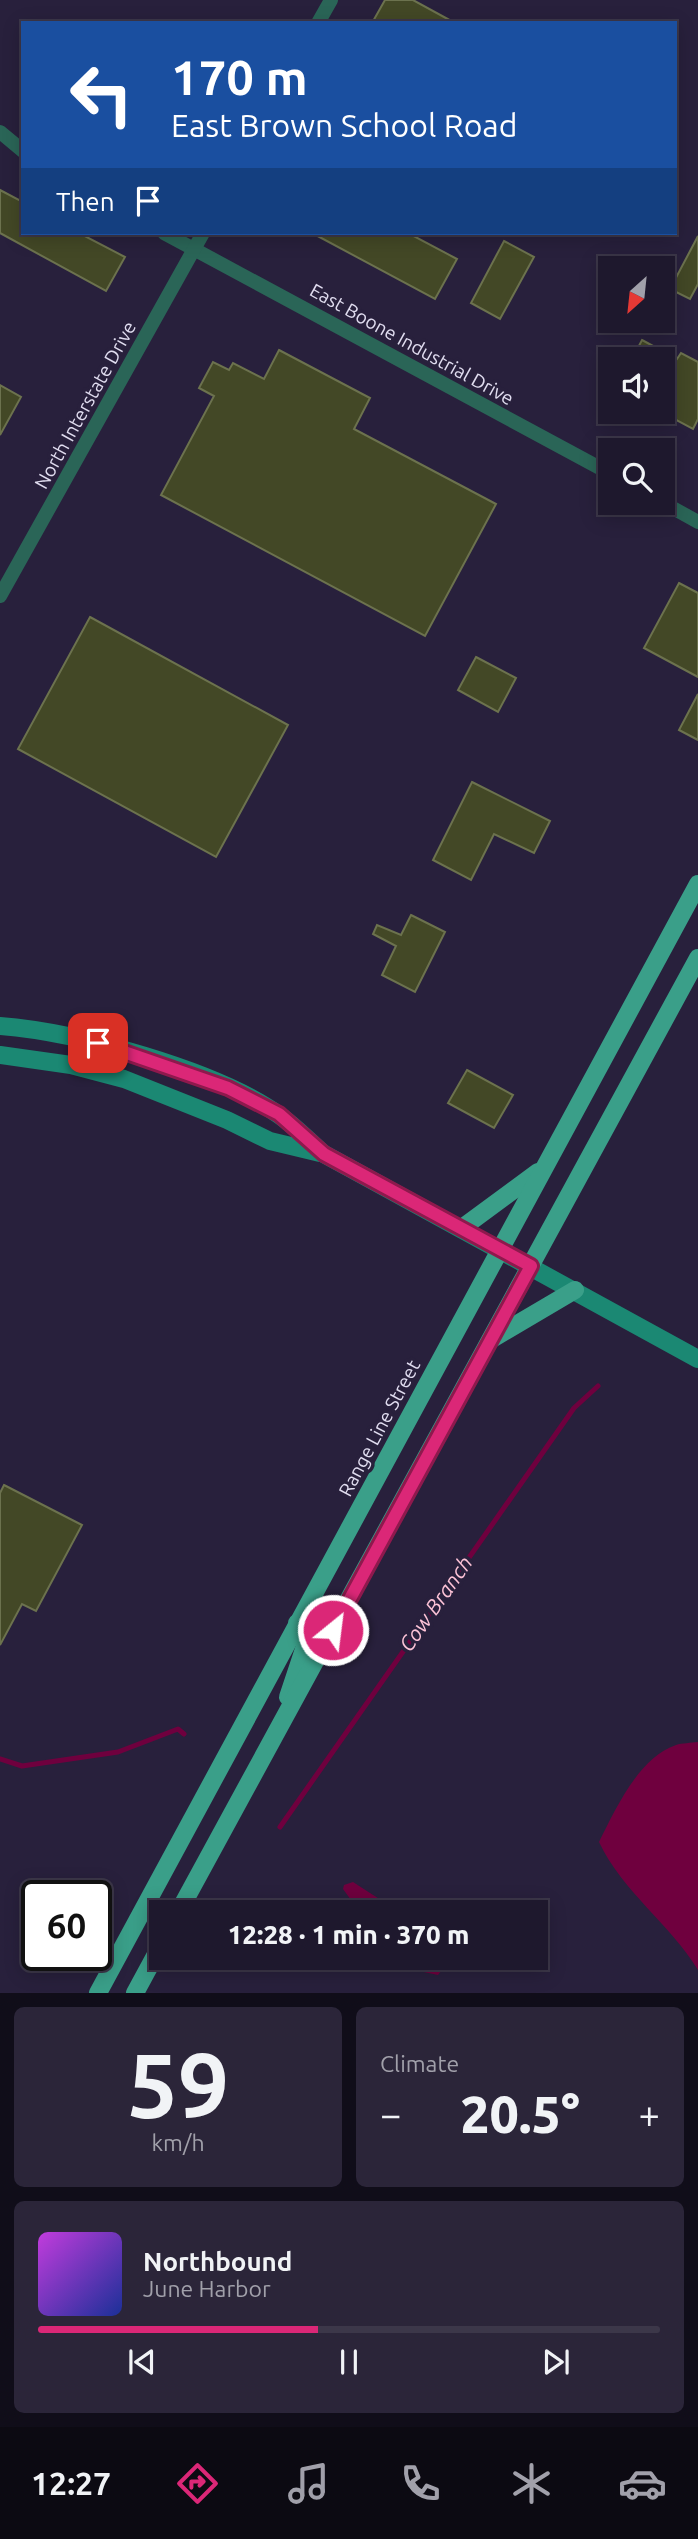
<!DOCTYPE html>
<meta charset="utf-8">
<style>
:root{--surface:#1e182d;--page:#2b2539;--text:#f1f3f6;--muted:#a1a0aa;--line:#3c3749;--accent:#db2777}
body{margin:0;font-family:Ubuntu,sans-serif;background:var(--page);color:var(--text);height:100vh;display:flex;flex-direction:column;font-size:26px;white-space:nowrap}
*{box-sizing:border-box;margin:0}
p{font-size:23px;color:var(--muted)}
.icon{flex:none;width:38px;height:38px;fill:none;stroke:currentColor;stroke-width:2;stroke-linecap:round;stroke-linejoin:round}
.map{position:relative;height:1993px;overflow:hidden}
.details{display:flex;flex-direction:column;gap:14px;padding:14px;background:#100d19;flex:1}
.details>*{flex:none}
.top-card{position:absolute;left:21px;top:21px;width:656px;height:214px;border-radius:0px;box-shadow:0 4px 18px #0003,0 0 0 2px var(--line);background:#1a4fa0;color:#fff;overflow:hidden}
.needle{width:46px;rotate:207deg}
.controls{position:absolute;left:598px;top:256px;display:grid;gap:14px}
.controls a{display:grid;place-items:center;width:77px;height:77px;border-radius:0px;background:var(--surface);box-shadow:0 4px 18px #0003,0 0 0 2px var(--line);font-size:35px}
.speed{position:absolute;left:21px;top:1880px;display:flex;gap:14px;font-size:35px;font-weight:700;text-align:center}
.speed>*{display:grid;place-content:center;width:91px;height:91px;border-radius:50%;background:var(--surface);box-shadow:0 4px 18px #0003,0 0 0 2px var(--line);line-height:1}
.speed .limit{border:4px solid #111;border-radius:10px;background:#fff;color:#111}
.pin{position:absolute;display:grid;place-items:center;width:60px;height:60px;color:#fff;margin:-30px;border-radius:14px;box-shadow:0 4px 10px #0006}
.me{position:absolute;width:77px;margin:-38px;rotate:29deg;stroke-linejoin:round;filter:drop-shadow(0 0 5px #0008)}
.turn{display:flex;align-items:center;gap:24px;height:147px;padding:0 35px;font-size:32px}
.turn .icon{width:91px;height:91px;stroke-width:2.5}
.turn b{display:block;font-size:49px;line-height:60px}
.then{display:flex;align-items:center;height:66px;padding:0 35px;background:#0003;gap:14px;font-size:26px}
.big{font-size:52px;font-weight:800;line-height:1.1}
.details .widget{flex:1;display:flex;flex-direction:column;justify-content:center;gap:10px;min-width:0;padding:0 24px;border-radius:10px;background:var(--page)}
.details .dial{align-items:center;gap:0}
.dial b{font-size:91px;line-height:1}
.song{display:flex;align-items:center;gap:21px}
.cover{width:84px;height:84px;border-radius:10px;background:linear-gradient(135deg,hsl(290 70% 55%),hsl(230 70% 35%))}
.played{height:7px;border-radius:4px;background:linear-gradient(90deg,var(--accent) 45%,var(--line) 45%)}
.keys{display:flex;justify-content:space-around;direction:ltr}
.heat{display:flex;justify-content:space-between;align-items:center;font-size:38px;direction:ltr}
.details .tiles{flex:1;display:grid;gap:14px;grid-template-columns:1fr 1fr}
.widget:last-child{grid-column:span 2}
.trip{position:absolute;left:149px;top:1900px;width:399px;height:70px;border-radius:0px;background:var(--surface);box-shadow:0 4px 18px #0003,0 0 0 2px var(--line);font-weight:800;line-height:70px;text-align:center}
.dock{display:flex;height:112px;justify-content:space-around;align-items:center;background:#0c0a12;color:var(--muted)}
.dock .icon{width:49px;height:49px}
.dock .selected{color:var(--accent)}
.dock b{font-size:32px;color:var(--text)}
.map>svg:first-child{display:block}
.water{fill:#6f003e}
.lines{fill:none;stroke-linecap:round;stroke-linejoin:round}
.stream{stroke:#6f003e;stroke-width:5}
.building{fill:#434826;stroke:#6c724e;stroke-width:2}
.street{stroke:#2a6557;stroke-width:14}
.secondary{stroke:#1b8873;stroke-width:18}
.primary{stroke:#3a9f89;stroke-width:18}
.route-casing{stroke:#8e194d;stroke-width:18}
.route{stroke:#db2777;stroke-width:12}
.labels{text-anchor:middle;stroke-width:7;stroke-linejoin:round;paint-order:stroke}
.street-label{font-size:19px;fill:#e1ddf0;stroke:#28203c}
.water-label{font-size:21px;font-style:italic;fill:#fdc3d7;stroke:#28203c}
</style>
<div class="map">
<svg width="698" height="1993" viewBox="0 0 698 1993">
<rect width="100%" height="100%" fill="#28203c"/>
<g class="water">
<path d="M 698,1742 L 698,1970 C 670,1924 622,1891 599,1842 C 615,1810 639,1757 676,1745 C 682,1743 691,1743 698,1742 Z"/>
<polygon points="353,1882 401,1913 348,1913 351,1900 343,1889 344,1885"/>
<polygon points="390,1958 451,1958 438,1975 405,1968"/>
</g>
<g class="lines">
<g class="stream">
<polyline points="0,1759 22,1766 118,1752 178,1729 184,1734"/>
<polyline points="280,1827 574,1408 598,1386"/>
</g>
</g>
<g class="building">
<polygon points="385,0 413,0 455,23 372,23"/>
<polygon points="0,190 23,202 23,233 79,233 125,257 106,291 0,233"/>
<polygon points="312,233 408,233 457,259 435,299"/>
<polygon points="698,236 698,284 690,299 670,289"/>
<polygon points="504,241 534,257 500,319 471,303"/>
<polygon points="642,340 677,359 681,353 698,362 698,419 693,429 663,413 663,359 632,359"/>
<polygon points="279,350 370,398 354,429 496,504 425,636 161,495 214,396 199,388 213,362 229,370 233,363 264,379"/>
<polygon points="0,385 21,397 0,435"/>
<polygon points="679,583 698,593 698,677 644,648"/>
<polygon points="90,617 288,725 216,857 18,749"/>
<polygon points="476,657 516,678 498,712 458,690"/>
<polygon points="698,694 698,740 679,730"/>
<polygon points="472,782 550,821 534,853 494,834 471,880 433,860"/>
<polygon points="411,915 445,932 415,992 382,975 396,946 373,934 377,925 401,935"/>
<polygon points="467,1070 513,1095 494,1128 448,1103"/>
<polygon points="4,1485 82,1525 36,1611 22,1604 0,1645 0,1493"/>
</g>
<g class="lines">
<g class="street">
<polyline points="318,23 331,0"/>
<polyline points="0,132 23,151"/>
<polyline points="164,233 611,474"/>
<polyline points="662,502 698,522"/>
<polyline points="0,596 203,233"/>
</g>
<g class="secondary">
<path d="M 0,1026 C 77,1032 216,1070 279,1115 C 295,1126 309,1141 324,1154 L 698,1359"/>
<polyline points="0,1055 71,1065 124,1079 227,1120 270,1141 320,1153"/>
</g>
<g class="primary">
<polyline points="462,1228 538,1172"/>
<polyline points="492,1339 575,1290"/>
<polyline points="288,1697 307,1640 307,1632 297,1623"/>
<polyline points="178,1913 698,958"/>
<polyline points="98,1993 698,884"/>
<polyline points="135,1993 161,1945"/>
</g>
</g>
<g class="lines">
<g class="route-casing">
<polyline id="route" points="98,1043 228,1088 279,1114 324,1154 531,1266 333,1630"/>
</g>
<use href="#route" class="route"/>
</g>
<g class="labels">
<g class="street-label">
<text transform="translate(412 344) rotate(29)" y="7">East Boone Industrial Drive</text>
<text transform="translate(85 405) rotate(-61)" y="7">North Interstate Drive</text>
<text transform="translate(379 1428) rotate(-62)" y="7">Range Line Street</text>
</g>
<g class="water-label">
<text transform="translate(436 1604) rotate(-55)" y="7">Cow Branch</text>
</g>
</g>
</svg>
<div class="controls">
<a><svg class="needle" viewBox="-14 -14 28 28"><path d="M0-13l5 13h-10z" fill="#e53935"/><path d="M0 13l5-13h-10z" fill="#a1a0aa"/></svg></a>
<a><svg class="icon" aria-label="sound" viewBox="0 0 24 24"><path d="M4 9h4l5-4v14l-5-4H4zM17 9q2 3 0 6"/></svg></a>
<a><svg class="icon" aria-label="search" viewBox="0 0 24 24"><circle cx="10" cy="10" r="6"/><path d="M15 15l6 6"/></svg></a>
</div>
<div class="speed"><div class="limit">60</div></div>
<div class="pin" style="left:98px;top:1043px;background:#d93025"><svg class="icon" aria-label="arrive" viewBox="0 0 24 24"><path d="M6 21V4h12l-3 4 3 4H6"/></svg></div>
<svg class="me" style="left:333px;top:1630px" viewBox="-20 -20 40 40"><circle r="17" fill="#db2777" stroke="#fff" stroke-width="3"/><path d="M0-11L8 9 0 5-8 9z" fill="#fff"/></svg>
<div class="trip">12:28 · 1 min · 370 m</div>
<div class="top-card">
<div class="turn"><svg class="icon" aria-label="left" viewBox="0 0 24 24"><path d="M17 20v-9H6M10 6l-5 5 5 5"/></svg><div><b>170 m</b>East Brown School Road</div></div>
<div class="then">Then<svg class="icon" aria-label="arrive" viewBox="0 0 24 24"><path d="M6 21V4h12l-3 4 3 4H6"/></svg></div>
</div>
</div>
<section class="details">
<div class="tiles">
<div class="widget dial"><b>59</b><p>km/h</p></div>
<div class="widget"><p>Climate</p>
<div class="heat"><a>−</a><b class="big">20.5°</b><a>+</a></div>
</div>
<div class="widget">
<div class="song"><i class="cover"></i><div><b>Northbound</b><p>June Harbor</p></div></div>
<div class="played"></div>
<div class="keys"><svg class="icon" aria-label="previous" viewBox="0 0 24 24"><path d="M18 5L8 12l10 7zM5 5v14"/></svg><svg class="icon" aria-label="pause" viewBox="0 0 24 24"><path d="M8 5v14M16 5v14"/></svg><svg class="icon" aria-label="next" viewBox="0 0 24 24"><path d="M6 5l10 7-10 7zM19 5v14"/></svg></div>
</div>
</div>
</section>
<nav class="dock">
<b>12:27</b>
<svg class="icon selected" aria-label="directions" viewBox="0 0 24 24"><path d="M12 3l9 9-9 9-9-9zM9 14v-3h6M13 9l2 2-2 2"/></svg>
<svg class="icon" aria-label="music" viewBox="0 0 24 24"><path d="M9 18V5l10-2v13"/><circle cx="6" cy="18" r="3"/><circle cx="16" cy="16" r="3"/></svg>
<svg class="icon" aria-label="phone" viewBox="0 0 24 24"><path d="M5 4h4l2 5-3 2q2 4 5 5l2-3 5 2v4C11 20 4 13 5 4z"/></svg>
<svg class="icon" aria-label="climate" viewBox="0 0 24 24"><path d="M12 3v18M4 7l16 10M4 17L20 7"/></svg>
<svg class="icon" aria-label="car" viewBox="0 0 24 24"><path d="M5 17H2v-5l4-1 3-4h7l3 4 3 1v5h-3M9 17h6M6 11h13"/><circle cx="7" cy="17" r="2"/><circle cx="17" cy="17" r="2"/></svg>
</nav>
